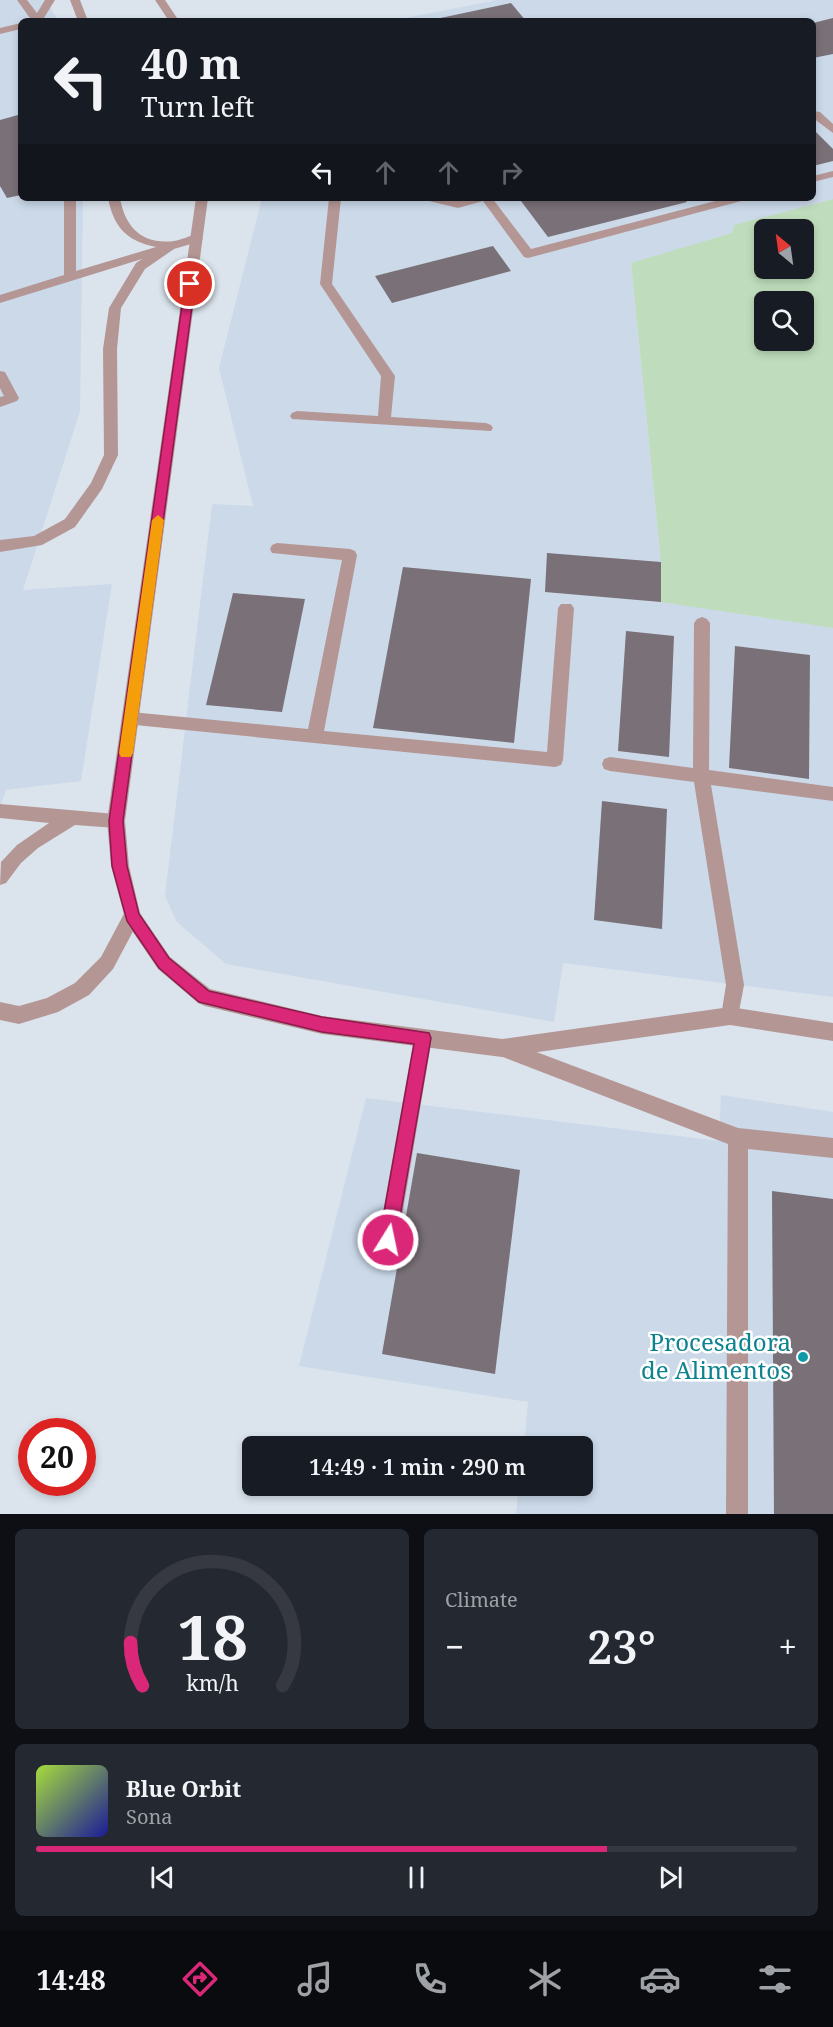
<!DOCTYPE html>
<meta charset="utf-8">
<style>
:root{--surface:#171b24;--page:#242831;--text:#f1f3f6;--muted:#9ea1a6;--line:#363941;--accent:#db2777}
body{margin:0;font-family:"Noto Serif",serif;background:var(--page);color:var(--text);height:100vh;display:flex;flex-direction:column;font-size:22px;white-space:nowrap}
*{box-sizing:border-box;margin:0}
p{font-size:20px;color:var(--muted)}
.icon{flex:none;width:33px;height:33px;fill:none;stroke:currentColor;stroke-width:2;stroke-linecap:round;stroke-linejoin:round}
.map{position:relative;height:1514px;overflow:hidden}
.panel{display:flex;flex-direction:column;gap:15px;padding:15px;background:#0d0f14;flex:1}
.panel>*{flex:none}
.hud{position:absolute;left:18px;top:18px;width:798px;height:183px;border-radius:9px;box-shadow:0 3px 9px #0003;background:#171b24;color:var(--text);overflow:hidden}
.needle{width:39px;rotate:331deg}
.fabs{position:absolute;left:754px;top:219px;display:grid;gap:12px}
.fabs a{display:grid;place-items:center;width:60px;height:60px;border-radius:9px;background:var(--surface);box-shadow:0 3px 9px #0003;font-size:30px}
.speed{position:absolute;left:18px;top:1418px;display:flex;gap:12px;font-size:30px;font-weight:700;text-align:center}
.speed>*{display:grid;place-content:center;width:78px;height:78px;border-radius:50%;background:var(--surface);box-shadow:0 3px 9px #0003;line-height:1}
.speed .limit{border:9px solid #d22;background:#fff;color:#111}
.pin{position:absolute;display:grid;place-items:center;width:51px;height:51px;color:#fff;margin:-26px;border:3px solid #fff;border-radius:50%;box-shadow:0 2px 6px #0007}
.me{position:absolute;width:66px;margin:-33px;rotate:10deg;stroke-linejoin:round;filter:drop-shadow(0 0 4px #0008)}
.turn{display:flex;align-items:center;gap:21px;height:126px;padding:0 24px;font-size:27px}
.turn .icon{width:78px;height:78px;stroke-width:2.5}
.turn b{display:block;font-size:42px;line-height:51px}
.lanes{display:flex;align-items:center;height:57px;padding:0 24px;background:#0003;justify-content:center;gap:30px;direction:ltr}
.lanes .off{opacity:.35}
.big{font-size:45px;font-weight:600;line-height:1.1}
.panel .tile{flex:1;display:flex;flex-direction:column;justify-content:center;gap:9px;min-width:0;padding:0 21px;border-radius:9px;background:var(--page)}
.panel .dial{align-items:center;gap:0}
.dial svg{height:156px;overflow:visible;fill:none;stroke:var(--line);stroke-width:7;stroke-linecap:round;text-anchor:middle}
.dial text{fill:var(--text);stroke:none}
.song{display:flex;align-items:center;gap:18px}
.cover{width:72px;height:72px;border-radius:9px;background:linear-gradient(135deg,hsl(80 70% 55%),hsl(240 70% 35%))}
.played{height:6px;border-radius:3px;background:linear-gradient(90deg,var(--accent) 75%,var(--line) 75%)}
.keys{display:flex;justify-content:space-around;direction:ltr}
.heat{display:flex;justify-content:space-between;align-items:center;font-size:33px;direction:ltr}
.panel .tiles{flex:1;display:grid;gap:15px;grid-template-columns:1fr 1fr}
.tile:last-child{grid-column:span 2}
.trip{position:absolute;left:242px;top:1436px;width:351px;height:60px;border-radius:9px;background:var(--surface);box-shadow:0 3px 9px #0003;font-weight:600;line-height:60px;text-align:center}
.tabs{display:flex;height:96px;justify-content:space-around;align-items:center;background:#090b0e;color:var(--muted)}
.tabs .icon{width:42px;height:42px}
.tabs .active{color:var(--accent)}
.tabs b{font-size:27px;color:var(--text)}
.map>svg:first-child{display:block}
.built{fill:#cbd9e9}
.green{fill:#bfddbc;fill-rule:evenodd}
.building{fill:#7a7077}
.lines{fill:none;stroke-linecap:round;stroke-linejoin:round}
.service{fill:#b49795;fill-rule:evenodd}
.minor{fill:#b49795;fill-rule:evenodd}
.route{fill:#db2777;stroke:#8e194d;stroke-width:1.5}
.slow{fill:#f59e0b}
.culture-dot{fill:#0f9aa8;stroke:#fff;stroke-width:2}
.labels{text-anchor:middle;stroke-width:5;stroke-linejoin:round;paint-order:stroke}
.near-culture-label{font-size:24px;fill:#0d838f;stroke:#fff;text-anchor:end}
</style>
<div class="map">
<svg width="833" height="1514" viewBox="0 0 833 1514">
<rect width="100%" height="100%" fill="#dbe4ed"/>
<g class="built">
<polygon points="0,0 46,0 58,21 21,21 21,198 83,198 80,411 23,590 112,584 81,781 6,790 0,806"/>
<polygon points="497,0 833,0 833,199 734,225 732,233 631,264 661,562 661,601 833,628 833,997 563,963 554,1022 226,964 177,922 165,896 212,504 253,506 219,368 262,198 813,198 813,21 390,21"/>
<polygon points="721,1095 833,1112 833,1514 516,1514 519,1485 582,1485 582,1446 524,1446 528,1402 299,1366 366,1098 719,1141"/>
</g>
<path class="green" d="M 833,199 L 833,628 L 661,602 L 661,562 L 631,263 L 732,233 L 734,225 ZM 765,230 L 804,230 L 804,268 L 765,268 ZM 765,302 L 804,302 L 804,340 L 765,340 Z"/>
<g class="building">
<polygon points="511,3 526,21 431,21 431,20"/>
<polygon points="833,18 833,54 813,58 813,23"/>
<polygon points="18,115 21,119 21,195 7,198 0,186 0,120"/>
<polygon points="813,129 833,149 833,161 813,166"/>
<polygon points="532,198 684,198 687,202 548,237 521,201"/>
<polygon points="493,246 511,271 392,303 375,276"/>
<polygon points="547,553 661,562 661,602 545,592"/>
<polygon points="403,567 531,579 514,743 373,728"/>
<polygon points="233,593 305,599 282,712 206,705"/>
<polygon points="626,631 674,636 669,757 618,751"/>
<polygon points="735,646 810,655 809,779 729,768"/>
<polygon points="602,801 667,809 662,929 594,920"/>
<polygon points="417,1153 520,1170 495,1374 382,1354"/>
<polygon points="772,1191 833,1199 833,1514 774,1514"/>
</g>
<g class="lines">
<g class="service">
<polygon points="17,0 27,0 37,13 45,0 55,0 42,21 32,21"/>
<polygon points="70,0 80,0 88,21 78,21"/>
<polygon points="21,23 21,29 0,34 0,28"/>
<polygon points="813,111 820,112 833,124 833,133 813,118"/>
<polygon points="833,171 833,177 813,182 813,176"/>
<path d="M 64,198 L 76,198 L 76,271 L 156,247 C 127,241 114,228 108,198 L 120,198 C 125,227 142,245 174,241 C 181,240 189,236 197,234 L 203,238 L 201,241 L 174,249 L 145,269 L 121,308 L 117,349 L 118,455 L 102,489 L 75,527 L 42,545 L 0,552 L 0,540 L 34,536 L 65,519 L 91,483 L 104,455 L 103,349 L 109,308 L 136,263 L 142,259 L 0,303 L 0,295 L 64,275 Z"/>
<polygon points="329,198 341,198 332,284 395,376 391,417 486,423 491,425 493,428 491,431 292,419 290,416 292,413 297,411 378,416 381,376 320,284"/>
<polygon points="423,198 458,200 492,198 531,249 727,198 747,198 745,200 528,258 524,257 483,201 458,208 425,200"/>
<polygon points="0,371 5,372 19,398 17,401 0,407 0,397 4,396 0,388"/>
<polygon points="277,543 350,549 355,551 357,555 324,731 547,752 558,608 561,604 571,604 574,608 563,760 561,765 555,767 125,724 123,719 125,714 131,712 308,729 342,560 272,553 270,549 272,545"/>
<polygon points="702,617 707,619 710,623 709,770 833,787 833,801 711,785 744,985 737,1022 730,1025 723,1022 721,1016 726,985 694,782 610,771 604,769 602,764 604,759 610,757 693,768 694,623 697,619"/>
<polygon points="0,804 116,814 122,816 125,821 122,826 116,828 75,825 38,848 21,863 6,883 0,885 1,862 17,845 49,823 0,818"/>
<polygon points="132,908 138,910 141,916 138,922 113,969 89,995 58,1012 19,1024 0,1020 0,1002 19,1006 47,998 75,983 101,957 126,910"/>
<polygon points="423,1029 430,1032 432,1038 398,1240 395,1247 388,1250 381,1247 378,1240 414,1038 416,1032"/>
<polygon points="502,1039 738,1128 833,1138 833,1158 748,1149 748,1514 726,1514 728,1144 495,1054 493,1048 495,1042"/>
</g>
<g class="minor">
<polygon points="155,0 165,0 179,21 169,21"/>
<polygon points="196,198 208,198 125,821 129,866 140,913 170,957 210,989 322,1016 502,1039 730,1007 833,1023 833,1041 730,1025 502,1057 322,1034 205,1006 198,1003 158,969 126,922 111,866 107,821"/>
</g>
</g>
<polygon class="route" points="190,280 195,284 123,821 127,866 139,914 169,958 209,991 322,1017 429,1033 431,1038 396,1240 394,1246 388,1248 382,1246 379,1240 414,1044 322,1032 199,1002 159,968 127,921 112,866 109,821 185,284"/>
<polygon class="slow" points="158,515 164,520 133,753 131,757 121,757 119,753 152,520"/>
<circle class="culture-dot" cx="803" cy="1357" r="6"/>
<g class="labels">
<g class="near-culture-label">
<text x="791" y="1351">Procesadora<tspan x="791" dy="28">de Alimentos</tspan></text>
</g>
</g>
</svg>
<div class="fabs">
<a><svg class="needle" viewBox="-14 -14 28 28"><path d="M0-13l5 13h-10z" fill="#e53935"/><path d="M0 13l5-13h-10z" fill="#9ea1a6"/></svg></a>
<a><svg class="icon" aria-label="search" viewBox="0 0 24 24"><circle cx="10" cy="10" r="6"/><path d="M15 15l6 6"/></svg></a>
</div>
<div class="speed"><div class="limit">20</div></div>
<div class="pin" style="left:190px;top:284px;background:#d93025"><svg class="icon" aria-label="arrive" viewBox="0 0 24 24"><path d="M6 21V4h12l-3 4 3 4H6"/></svg></div>
<svg class="me" style="left:388px;top:1240px" viewBox="-20 -20 40 40"><circle r="17" fill="#db2777" stroke="#fff" stroke-width="3"/><path d="M0-11L8 9 0 5-8 9z" fill="#fff"/></svg>
<div class="trip">14:49 · 1 min · 290 m</div>
<div class="hud">
<div class="turn"><svg class="icon" aria-label="left" viewBox="0 0 24 24"><path d="M17 20v-9H6M10 6l-5 5 5 5"/></svg><div><b>40 m</b>Turn left</div></div>
<div class="lanes"><svg class="icon" aria-label="left" viewBox="0 0 24 24"><path d="M17 20v-9H6M10 6l-5 5 5 5"/></svg><svg class="icon off" aria-label="ahead" viewBox="0 0 24 24"><path d="M12 20V5M6 11l6-6 6 6"/></svg><svg class="icon off" aria-label="ahead" viewBox="0 0 24 24"><path d="M12 20V5M6 11l6-6 6 6"/></svg><svg class="icon off" aria-label="right" viewBox="0 0 24 24"><path d="M7 20v-9h11M14 6l5 5-5 5"/></svg></div>
</div>
</div>
<section class="panel">
<div class="tiles">
<div class="tile dial"><svg viewBox="0 0 100 80">
<path d="M14 69A42 42 0 1 1 86 69"/>
<path d="M14 69A42 42 0 0 1 8 47" stroke="#db2777"/>
<text x="50" y="56" font-size="32" font-weight="700">18</text>
<text x="50" y="72" font-size="11">km/h</text>
</svg></div>
<div class="tile"><p>Climate</p>
<div class="heat"><a>−</a><b class="big">23°</b><a>+</a></div>
</div>
<div class="tile">
<div class="song"><i class="cover"></i><div><b>Blue Orbit</b><p>Sona</p></div></div>
<div class="played"></div>
<div class="keys"><svg class="icon" aria-label="previous" viewBox="0 0 24 24"><path d="M18 5L8 12l10 7zM5 5v14"/></svg><svg class="icon" aria-label="pause" viewBox="0 0 24 24"><path d="M8 5v14M16 5v14"/></svg><svg class="icon" aria-label="next" viewBox="0 0 24 24"><path d="M6 5l10 7-10 7zM19 5v14"/></svg></div>
</div>
</div>
</section>
<nav class="tabs">
<b>14:48</b>
<svg class="icon active" aria-label="directions" viewBox="0 0 24 24"><path d="M12 3l9 9-9 9-9-9zM9 14v-3h6M13 9l2 2-2 2"/></svg>
<svg class="icon" aria-label="music" viewBox="0 0 24 24"><path d="M9 18V5l10-2v13"/><circle cx="6" cy="18" r="3"/><circle cx="16" cy="16" r="3"/></svg>
<svg class="icon" aria-label="phone" viewBox="0 0 24 24"><path d="M5 4h4l2 5-3 2q2 4 5 5l2-3 5 2v4C11 20 4 13 5 4z"/></svg>
<svg class="icon" aria-label="climate" viewBox="0 0 24 24"><path d="M12 3v18M4 7l16 10M4 17L20 7"/></svg>
<svg class="icon" aria-label="car" viewBox="0 0 24 24"><path d="M5 17H2v-5l4-1 3-4h7l3 4 3 1v5h-3M9 17h6M6 11h13"/><circle cx="7" cy="17" r="2"/><circle cx="17" cy="17" r="2"/></svg>
<svg class="icon" aria-label="filters" viewBox="0 0 24 24"><path d="M4 7h16M4 17h16"/><circle cx="9" cy="7" r="2"/><circle cx="15" cy="17" r="2"/></svg>
</nav>
